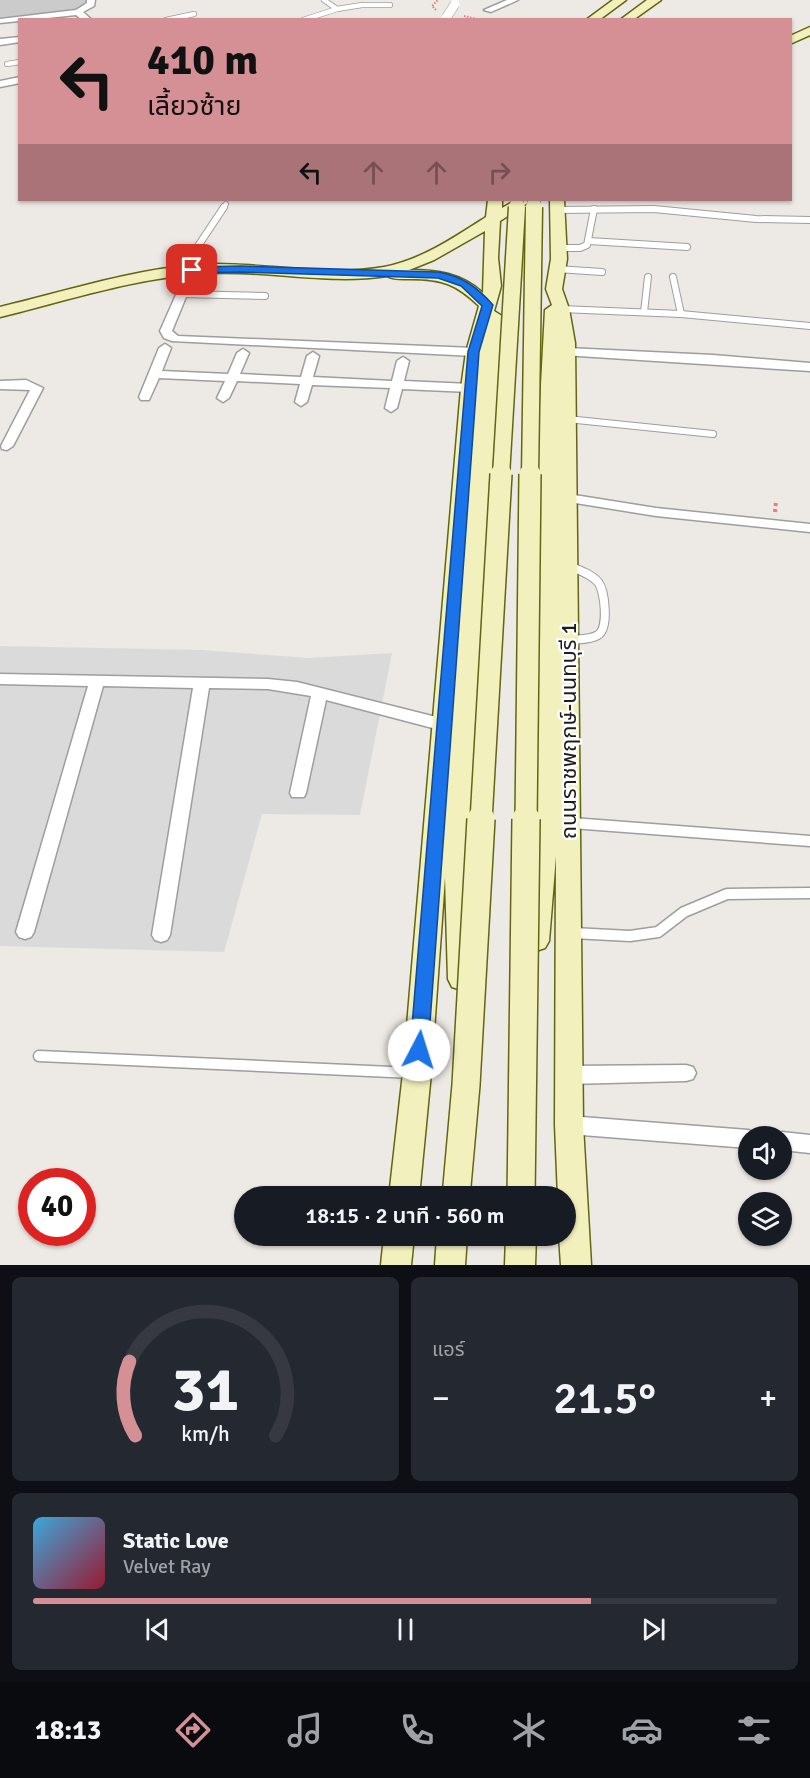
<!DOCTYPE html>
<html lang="th">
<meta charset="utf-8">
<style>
:root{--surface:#171b24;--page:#242831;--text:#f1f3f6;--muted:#9ea1a6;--line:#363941;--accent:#d59096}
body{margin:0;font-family:Signika,"Noto Sans Thai",sans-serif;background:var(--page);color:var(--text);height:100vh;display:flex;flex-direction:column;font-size:22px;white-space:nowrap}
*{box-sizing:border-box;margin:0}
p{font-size:20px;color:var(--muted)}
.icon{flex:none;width:33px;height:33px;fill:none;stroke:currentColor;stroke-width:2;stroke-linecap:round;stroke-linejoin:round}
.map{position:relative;height:1265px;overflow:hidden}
.details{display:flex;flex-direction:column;gap:12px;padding:12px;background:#0d0f14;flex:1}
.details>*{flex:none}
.banner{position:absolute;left:18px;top:18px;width:774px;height:183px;border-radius:0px;box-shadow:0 2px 4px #0004;background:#d59096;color:#111;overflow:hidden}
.controls{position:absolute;left:738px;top:1126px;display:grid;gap:12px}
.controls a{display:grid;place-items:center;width:54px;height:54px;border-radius:50%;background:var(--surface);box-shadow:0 2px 4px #0004;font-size:30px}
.speed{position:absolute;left:18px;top:1168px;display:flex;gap:12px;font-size:30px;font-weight:700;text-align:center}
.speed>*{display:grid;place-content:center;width:78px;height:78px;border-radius:50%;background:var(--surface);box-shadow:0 2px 4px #0004;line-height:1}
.speed .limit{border:9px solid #d22;background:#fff;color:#111}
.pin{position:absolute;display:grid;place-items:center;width:51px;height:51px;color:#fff;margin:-26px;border-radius:12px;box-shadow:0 3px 9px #0006}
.me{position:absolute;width:66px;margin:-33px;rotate:5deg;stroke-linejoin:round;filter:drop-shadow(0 0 4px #0008)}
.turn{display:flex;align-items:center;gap:21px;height:126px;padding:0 30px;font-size:27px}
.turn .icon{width:78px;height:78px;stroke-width:2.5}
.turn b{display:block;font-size:42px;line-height:51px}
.lanes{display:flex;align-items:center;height:57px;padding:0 30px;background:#0003;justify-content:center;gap:30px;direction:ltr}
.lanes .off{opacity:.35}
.big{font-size:45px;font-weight:600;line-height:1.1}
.details .widget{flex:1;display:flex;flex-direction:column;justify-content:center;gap:9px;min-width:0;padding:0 21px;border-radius:9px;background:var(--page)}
.details .dial{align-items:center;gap:0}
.dial svg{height:156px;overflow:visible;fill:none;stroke:var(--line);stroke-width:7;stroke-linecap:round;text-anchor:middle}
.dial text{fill:var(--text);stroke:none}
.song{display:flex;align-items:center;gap:18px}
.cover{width:72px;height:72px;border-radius:9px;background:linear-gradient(135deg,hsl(200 70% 55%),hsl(350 70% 35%))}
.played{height:6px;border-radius:3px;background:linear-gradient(90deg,var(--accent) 75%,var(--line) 75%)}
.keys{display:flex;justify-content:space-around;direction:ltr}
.heat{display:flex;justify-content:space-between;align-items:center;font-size:33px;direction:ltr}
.details .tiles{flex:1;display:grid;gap:12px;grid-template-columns:1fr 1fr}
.widget:last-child{grid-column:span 2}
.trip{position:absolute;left:234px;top:1186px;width:342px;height:60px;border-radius:30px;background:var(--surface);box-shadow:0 2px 4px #0004;font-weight:600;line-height:60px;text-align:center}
.tabs{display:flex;height:96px;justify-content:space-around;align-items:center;background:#090b0e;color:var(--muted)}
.tabs .icon{width:42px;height:42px}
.tabs .active{color:var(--accent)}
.tabs b{font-size:27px;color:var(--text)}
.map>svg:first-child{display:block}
.residential{fill:#dbdada}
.religious{fill:#cbcbcb}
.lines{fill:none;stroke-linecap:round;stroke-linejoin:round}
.lane-far3-casing{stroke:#9e9e9e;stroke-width:6}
.lane-far2-casing{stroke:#9e9e9e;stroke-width:8}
.lane-far1-casing{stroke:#9e9e9e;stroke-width:10}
.lane-casing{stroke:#9e9e9e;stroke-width:13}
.street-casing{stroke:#9e9e9e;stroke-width:3}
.secondary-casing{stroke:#626611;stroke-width:3}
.path-far1{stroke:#e97d78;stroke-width:2;stroke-dasharray:1.5 1.5;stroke-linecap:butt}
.path{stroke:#e97d78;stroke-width:4;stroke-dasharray:3 3;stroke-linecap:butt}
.lane-far3{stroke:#fff;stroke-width:4.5}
.lane-far2{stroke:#fff;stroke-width:6}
.lane-far1{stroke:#fff;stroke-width:8}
.lane{stroke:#fff;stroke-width:10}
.street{fill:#fff;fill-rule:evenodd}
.secondary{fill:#f2f1bd;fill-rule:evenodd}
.street-bridge-casing{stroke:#9e9e9e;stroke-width:10;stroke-linecap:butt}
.secondary-bridge-far3-casing{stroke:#626611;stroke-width:14;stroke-linecap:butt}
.secondary-bridge-far2-casing{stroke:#626611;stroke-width:19;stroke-linecap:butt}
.secondary-bridge-far1-casing{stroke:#626611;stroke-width:24;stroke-linecap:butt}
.secondary-bridge-casing{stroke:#626611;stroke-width:30;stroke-linecap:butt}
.street-bridge{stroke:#fff;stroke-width:9}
.secondary-bridge-far3{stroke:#f2f1bd;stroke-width:13}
.secondary-bridge-far2{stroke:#f2f1bd;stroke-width:16}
.secondary-bridge-far1{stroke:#f2f1bd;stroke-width:21}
.secondary-bridge{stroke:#f2f1bd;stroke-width:27}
.route{fill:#1a73e8;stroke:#114b97;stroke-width:1.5}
.labels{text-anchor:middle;stroke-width:4.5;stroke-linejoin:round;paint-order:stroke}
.street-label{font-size:22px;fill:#1d1d1d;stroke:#fff}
</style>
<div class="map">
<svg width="810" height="1265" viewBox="0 0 810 1265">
<rect width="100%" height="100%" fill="#ede9e4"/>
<polygon class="residential" points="0,646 202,650 309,658 392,653 360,815 262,814 224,952 0,946"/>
<polygon class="religious" points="0,0 89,0 85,7 76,9 0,18"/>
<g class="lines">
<g class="lane-far3-casing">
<g id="lane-far3">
<polyline points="337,9 362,5 390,5"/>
<polyline points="166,20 194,14"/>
<polyline points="303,20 337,9 324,0"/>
<polyline points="7,64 20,62"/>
<polyline points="223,208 226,204"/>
</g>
</g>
<g class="lane-far2-casing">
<g id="lane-far2">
<polyline points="557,210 654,209 756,219 810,220"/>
<polyline points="589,241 687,247"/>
<polyline points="558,248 580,248 587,245 594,209"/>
<polyline points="200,269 194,252 224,207"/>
<polyline points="557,269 602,272"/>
<polyline points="673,277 681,314"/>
<polyline points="182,294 265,296"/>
<polyline points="561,309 681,314 810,326"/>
<polyline points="644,312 648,277"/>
<polyline points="567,419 713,434"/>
</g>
</g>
<g class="lane-far1-casing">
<path id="lane-far1" d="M 569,566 C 579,570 591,574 598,582 C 605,591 609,628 598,635 C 590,640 579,639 570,640"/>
</g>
<g class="lane-casing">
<g id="lane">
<polyline points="572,823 810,841"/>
<polyline points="573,933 630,936 658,932 684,912 727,894 810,893"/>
<polyline points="39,1056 413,1073"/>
</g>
</g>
<g class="street-casing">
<g id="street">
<polygon points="87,0 95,0 94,6 83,12 92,20 82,20 76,15 0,23 0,19 76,10 87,3"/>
<polygon points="507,0 518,0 491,12 484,10"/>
<polygon points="20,37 20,42 0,45 0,39"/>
<polygon points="20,77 20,83 0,87 0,81"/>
<polygon points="192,267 197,270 172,331 178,336 474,348 480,352 474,356 172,341 164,338 160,331 187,270"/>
<polygon points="165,344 171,348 162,371 228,374 237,353 243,349 249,353 240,374 301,377 307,356 313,352 319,356 313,377 392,381 397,361 403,357 409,361 404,381 470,384 476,388 470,392 402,389 397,408 391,412 385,408 390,388 312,385 307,402 301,406 295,402 300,384 237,381 229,398 223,402 217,398 225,381 159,378 149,400 141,400 139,397 159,348"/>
<polygon points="567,348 713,355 810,363 810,371 563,355 563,349"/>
<polygon points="26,380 43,388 13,446 7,450 2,449 1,446 30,390 0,389 0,381"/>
<polygon points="568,494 656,508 810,524 810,532 656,516 563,501 561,498"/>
<polygon points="0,674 268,679 297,682 444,719 450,721 452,725 450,729 444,731 326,700 306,793 304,797 292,797 290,793 311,696 268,689 209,688 170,935 167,940 161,942 155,940 152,935 193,688 103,686 34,932 31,937 25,939 19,937 16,932 88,686 0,684"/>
<polygon points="686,1065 693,1067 696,1073 693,1079 686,1081 569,1084 562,1081 559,1075 562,1069 569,1066"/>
<polygon points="569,1116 748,1130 755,1133 757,1137 748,1137 748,1148 569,1134 562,1131 559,1125 562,1119"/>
<polygon points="782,1132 810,1135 810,1153 782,1150 782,1137 774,1137"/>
</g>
</g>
<g class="secondary-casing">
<g id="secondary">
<polygon points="613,0 626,0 599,20 586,20"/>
<polygon points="647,0 661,0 633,20 620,20"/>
<polygon points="810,27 810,35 790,44 790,36"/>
<path d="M 488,200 L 502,200 L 502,208 L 516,200 L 532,200 L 500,221 L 498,258 L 501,286 L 494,311 L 502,316 L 468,853 L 474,979 L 470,987 L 461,990 L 452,987 L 448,979 L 445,877 L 431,1073 L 419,1197 L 389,1197 L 403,1073 L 461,388 L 466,352 L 479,306 C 456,284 443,279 410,279 C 402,279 394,280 387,276 C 328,285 269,270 210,273 C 138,277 69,300 0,317 L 0,307 C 63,292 127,271 192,265 C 255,260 321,278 384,267 C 421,260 455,237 486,217 ZM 485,231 L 483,293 C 461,273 437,270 409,270 L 434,260 Z"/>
<polygon points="550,200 564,200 567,259 562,289 569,309 575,343 583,1125 591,1265 561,1265 559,1236 566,1236 566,1197 558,1197 555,1125 556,856 549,941 545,948 536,951 527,948 523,941 534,833 539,422 545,310 552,305 546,289 551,259"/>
<polygon points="384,1236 414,1236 411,1265 381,1265"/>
<polygon points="437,1236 467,1236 465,1265 435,1265"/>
<polygon points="506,1236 536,1236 535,1265 505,1265"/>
</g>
</g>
<g class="path-far1">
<polyline points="436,10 432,6 438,0"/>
<polyline points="464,16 480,20"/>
</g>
<polyline class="path" points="775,512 776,501"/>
<use href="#lane-far3" class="lane-far3"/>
<use href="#lane-far2" class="lane-far2"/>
<use href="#lane-far1" class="lane-far1"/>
<use href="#lane" class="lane"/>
<use href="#street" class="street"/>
<use href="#secondary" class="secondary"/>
<g class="street-bridge-casing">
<polyline id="street-bridge" points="446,18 455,4"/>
</g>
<g class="secondary-bridge-far3-casing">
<g id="secondary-bridge-far3">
<polyline points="517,208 517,200"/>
<polyline points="534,208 534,200"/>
</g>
</g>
<g class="secondary-bridge-far2-casing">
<g id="secondary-bridge-far2">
<polyline points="501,476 517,207"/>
<polyline points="530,476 534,207"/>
</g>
</g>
<g class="secondary-bridge-far1-casing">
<g id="secondary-bridge-far1">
<polyline points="481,821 501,474"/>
<polyline points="526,821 530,474"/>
</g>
</g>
<g class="secondary-bridge-casing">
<g id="secondary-bridge">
<polyline points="456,1197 466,1085 481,819"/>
<polyline points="521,1197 526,819"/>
</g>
</g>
<use href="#street-bridge" class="street-bridge"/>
<use href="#secondary-bridge-far3" class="secondary-bridge-far3"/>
<use href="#secondary-bridge-far2" class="secondary-bridge-far2"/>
<use href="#secondary-bridge-far1" class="secondary-bridge-far1"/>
<use href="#secondary-bridge" class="secondary-bridge"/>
</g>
<path class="route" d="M 241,266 L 438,272 C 462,276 477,287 493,305 L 479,352 L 428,1050 L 425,1056 L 419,1058 L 413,1056 L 410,1050 L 465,388 L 468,352 L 482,306 L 461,286 L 438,278 L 241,272 L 192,273 L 187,270 L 192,267 Z"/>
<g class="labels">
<g class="street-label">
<text transform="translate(568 731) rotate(-90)" y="8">ถนนราชพฤกษ์-นนทบุรี 1</text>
</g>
</g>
</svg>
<div class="controls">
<a><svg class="icon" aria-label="sound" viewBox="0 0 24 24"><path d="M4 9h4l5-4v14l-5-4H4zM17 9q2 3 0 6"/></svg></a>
<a><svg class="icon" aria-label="layers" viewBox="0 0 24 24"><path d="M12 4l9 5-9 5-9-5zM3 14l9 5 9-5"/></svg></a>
</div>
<div class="speed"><div class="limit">40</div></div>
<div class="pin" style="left:192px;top:270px;background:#d93025"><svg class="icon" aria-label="arrive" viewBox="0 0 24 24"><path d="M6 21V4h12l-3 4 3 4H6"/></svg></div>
<svg class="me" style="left:419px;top:1050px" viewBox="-20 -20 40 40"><circle r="19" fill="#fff"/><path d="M0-13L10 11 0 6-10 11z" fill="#1a73e8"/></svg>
<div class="trip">18:15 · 2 นาที · 560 m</div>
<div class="banner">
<div class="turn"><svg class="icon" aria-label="left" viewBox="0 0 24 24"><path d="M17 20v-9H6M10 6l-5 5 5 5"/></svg><div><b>410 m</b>เลี้ยวซ้าย</div></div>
<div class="lanes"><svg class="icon" aria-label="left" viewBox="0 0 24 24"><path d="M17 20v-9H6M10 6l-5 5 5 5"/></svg><svg class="icon off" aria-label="ahead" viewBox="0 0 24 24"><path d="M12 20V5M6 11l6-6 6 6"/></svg><svg class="icon off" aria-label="ahead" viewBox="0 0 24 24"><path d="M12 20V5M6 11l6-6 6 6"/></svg><svg class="icon off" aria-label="right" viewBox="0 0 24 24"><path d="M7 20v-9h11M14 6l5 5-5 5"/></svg></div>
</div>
</div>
<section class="details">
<div class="tiles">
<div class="widget dial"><svg viewBox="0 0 100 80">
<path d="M14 69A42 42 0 1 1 86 69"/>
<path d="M14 69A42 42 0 0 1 11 31" stroke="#d59096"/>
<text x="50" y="56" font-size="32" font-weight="700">31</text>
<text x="50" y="72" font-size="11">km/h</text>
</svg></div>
<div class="widget"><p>แอร์</p>
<div class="heat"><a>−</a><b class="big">21.5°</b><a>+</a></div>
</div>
<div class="widget">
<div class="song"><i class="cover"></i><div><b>Static Love</b><p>Velvet Ray</p></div></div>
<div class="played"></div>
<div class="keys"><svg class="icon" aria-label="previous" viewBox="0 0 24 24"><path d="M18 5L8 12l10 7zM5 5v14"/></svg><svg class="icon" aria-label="pause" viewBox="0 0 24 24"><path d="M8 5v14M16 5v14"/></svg><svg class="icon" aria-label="next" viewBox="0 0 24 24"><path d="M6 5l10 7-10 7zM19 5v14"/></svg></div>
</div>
</div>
</section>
<nav class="tabs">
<b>18:13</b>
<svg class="icon active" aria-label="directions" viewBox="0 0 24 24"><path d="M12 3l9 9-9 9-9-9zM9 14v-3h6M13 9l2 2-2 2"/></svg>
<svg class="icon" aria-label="music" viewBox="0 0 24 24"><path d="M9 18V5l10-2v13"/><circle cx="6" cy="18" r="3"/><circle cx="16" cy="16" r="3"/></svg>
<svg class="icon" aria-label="phone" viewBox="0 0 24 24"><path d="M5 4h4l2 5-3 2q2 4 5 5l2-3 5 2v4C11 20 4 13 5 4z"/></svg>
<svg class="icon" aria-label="climate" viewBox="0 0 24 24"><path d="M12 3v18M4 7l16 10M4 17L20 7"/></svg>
<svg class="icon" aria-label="car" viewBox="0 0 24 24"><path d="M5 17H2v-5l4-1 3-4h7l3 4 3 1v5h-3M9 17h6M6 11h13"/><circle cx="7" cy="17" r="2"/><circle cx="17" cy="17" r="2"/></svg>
<svg class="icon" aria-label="filters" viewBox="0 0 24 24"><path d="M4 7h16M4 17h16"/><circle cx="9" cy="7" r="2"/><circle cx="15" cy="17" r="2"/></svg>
</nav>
